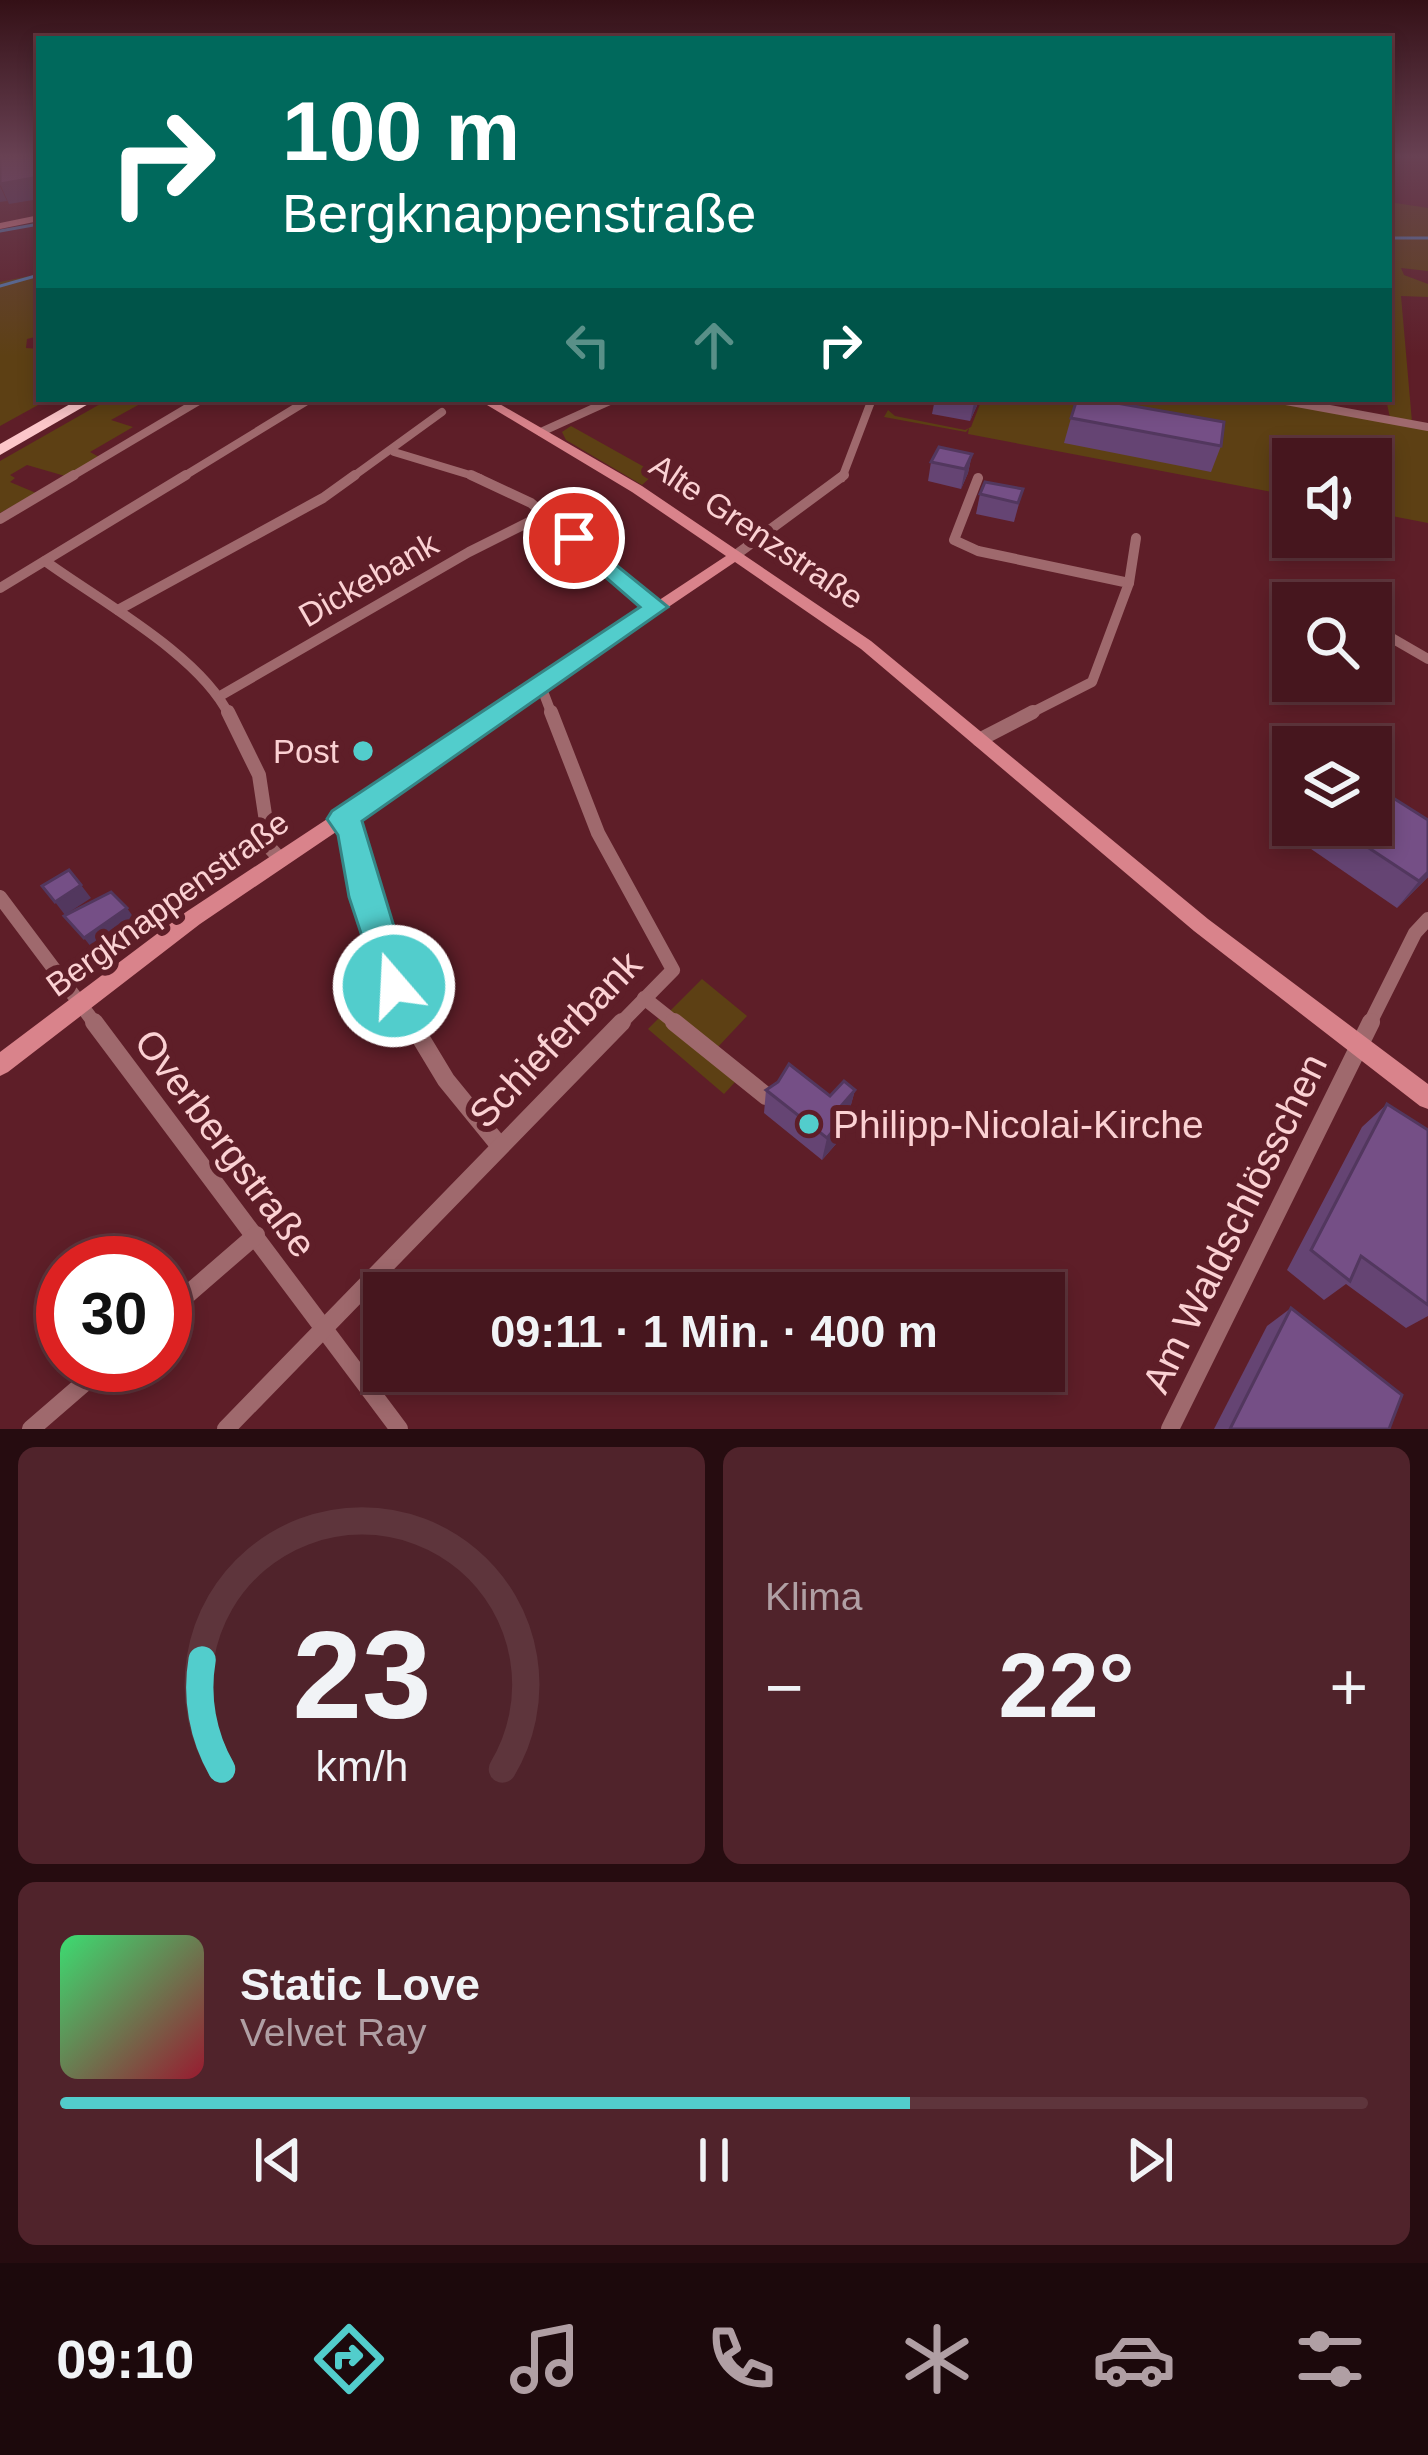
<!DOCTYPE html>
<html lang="de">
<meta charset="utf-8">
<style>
:root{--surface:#46161e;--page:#50232b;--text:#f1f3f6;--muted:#b09fa4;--line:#5e353c;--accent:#52cdcc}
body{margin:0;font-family:Helvetica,sans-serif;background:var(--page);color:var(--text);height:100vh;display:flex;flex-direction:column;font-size:45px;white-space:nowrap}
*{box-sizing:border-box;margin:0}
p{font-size:39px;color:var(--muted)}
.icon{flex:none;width:66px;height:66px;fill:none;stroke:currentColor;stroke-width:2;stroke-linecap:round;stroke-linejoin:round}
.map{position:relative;height:1429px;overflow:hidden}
.sheet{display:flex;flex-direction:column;gap:18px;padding:18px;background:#260c10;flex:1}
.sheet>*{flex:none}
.top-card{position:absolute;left:36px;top:36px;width:1356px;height:366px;border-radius:0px;box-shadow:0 6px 18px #0003,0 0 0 3px var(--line);background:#00695c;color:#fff;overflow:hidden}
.buttons{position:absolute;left:1272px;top:438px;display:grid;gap:24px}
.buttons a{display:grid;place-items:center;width:120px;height:120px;border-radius:0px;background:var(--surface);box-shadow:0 6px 18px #0003,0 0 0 3px var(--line);font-size:60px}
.speed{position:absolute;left:36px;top:1236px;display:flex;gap:24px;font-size:60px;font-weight:700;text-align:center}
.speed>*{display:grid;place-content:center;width:156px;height:156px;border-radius:50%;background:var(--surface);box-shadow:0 6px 18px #0003,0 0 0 3px var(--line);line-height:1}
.speed .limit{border:18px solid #d22;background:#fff;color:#111}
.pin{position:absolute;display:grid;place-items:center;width:102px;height:102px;color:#fff;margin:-51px;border:6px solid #fff;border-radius:50%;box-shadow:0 3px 12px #0007}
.me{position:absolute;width:132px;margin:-66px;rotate:341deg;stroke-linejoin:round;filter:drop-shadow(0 0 9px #0008)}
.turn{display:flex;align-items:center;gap:42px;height:252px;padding:0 48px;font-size:54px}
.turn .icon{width:156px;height:156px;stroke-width:2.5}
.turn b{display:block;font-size:84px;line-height:102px}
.lanes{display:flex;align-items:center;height:114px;padding:0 48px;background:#0003;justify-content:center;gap:60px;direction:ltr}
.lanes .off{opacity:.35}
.big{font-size:90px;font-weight:600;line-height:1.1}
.sheet .card{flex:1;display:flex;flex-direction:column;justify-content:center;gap:18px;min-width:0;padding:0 42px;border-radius:18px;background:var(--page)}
.sheet .dial{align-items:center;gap:0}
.dial svg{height:312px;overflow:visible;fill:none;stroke:var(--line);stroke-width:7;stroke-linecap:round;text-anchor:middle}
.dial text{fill:var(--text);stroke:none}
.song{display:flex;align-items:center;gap:36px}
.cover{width:144px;height:144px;border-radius:18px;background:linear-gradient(135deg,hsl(140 70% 55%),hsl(350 70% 35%))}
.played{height:12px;border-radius:6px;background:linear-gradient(90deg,var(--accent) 65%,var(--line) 65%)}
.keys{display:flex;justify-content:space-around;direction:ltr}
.heat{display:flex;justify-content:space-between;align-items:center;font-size:66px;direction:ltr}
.sheet .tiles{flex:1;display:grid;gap:18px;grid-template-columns:1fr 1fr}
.card:last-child{grid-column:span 2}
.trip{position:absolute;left:363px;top:1272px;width:702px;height:120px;border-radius:0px;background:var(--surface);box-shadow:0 6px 18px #0003,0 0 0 3px var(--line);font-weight:600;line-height:120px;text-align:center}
.tab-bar{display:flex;height:192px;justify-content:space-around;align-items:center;background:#1c090c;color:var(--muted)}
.tab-bar .icon{width:84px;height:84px}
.tab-bar .current{color:var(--accent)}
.tab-bar b{font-size:54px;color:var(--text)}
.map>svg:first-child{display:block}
.green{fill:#5d4014}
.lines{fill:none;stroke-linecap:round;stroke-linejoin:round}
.stream{stroke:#517cb1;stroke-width:3}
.street-far3{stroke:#9f696d;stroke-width:8}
.street-far2{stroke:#9f696d;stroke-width:10}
.street-far1{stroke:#9f696d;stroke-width:14}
.street{stroke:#9f696d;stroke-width:18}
.secondary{fill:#d9838b;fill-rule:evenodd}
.highway{fill:#fcc6c9;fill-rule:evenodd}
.wall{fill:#654473}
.shaded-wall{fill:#52375e}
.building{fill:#754f86;stroke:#52375e;stroke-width:3}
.route{fill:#52cdcc;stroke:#358585;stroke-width:3}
.poi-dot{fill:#52cdcc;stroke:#5e1e28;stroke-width:4.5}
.labels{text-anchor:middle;stroke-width:12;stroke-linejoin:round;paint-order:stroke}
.street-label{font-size:33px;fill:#fbd1d3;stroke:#5e1e28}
.poi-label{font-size:33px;fill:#fbd1d3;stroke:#5e1e28;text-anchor:end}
.near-street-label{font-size:39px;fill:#fbd1d3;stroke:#5e1e28}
.near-poi-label{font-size:39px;fill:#fbd1d3;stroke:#5e1e28;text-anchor:start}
</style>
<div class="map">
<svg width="1428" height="1429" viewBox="0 0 1428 1429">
<rect width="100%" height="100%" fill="#5e1e28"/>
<g class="green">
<polygon points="1389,202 1428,208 1428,271 1401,268 1404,275 1428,284 1428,297 1401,296 1412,422 1390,418 1386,399"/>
<polygon points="39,274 39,336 27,339 26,348 39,349 39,399 49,399 0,426 0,282"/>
<polygon points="109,399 149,399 111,420 133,427 90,452 99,457 65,476 27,465 10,475 15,478 10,482 36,493 0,513 0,461"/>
<polygon points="982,399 1271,399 1428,428 1428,523 1371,512 1371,459 1293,459 1293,496 968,434 969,428 966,432 884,417 888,410 895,416 965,430 971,427"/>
<polygon points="571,426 655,473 642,485 566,440 562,432"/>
<polygon points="702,979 747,1016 716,1049 670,1011"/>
<polygon points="660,1017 736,1081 724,1094 648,1029"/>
</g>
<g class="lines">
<g class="stream">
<polyline points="0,231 39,224"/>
<polyline points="1389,238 1428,238"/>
<polyline points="0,286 39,275"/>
</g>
<g class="street-far3">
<polyline points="1275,399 1428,427"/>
<polyline points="541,432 614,399"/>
<polyline points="394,452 480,478"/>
<polyline points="69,478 202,399"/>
<polyline points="181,478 310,399"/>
<polyline points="351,478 442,412"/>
<polyline points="842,478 872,399"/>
</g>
<g class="street-far2">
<polyline points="471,475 531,503 656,607"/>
<polyline points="978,478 954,540 978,551 1129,583 1092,682 1027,715"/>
<polyline points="0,519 74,475"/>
<polyline points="733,557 844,475"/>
<path d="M 45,561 C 100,601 200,655 229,715"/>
<polyline points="1129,583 1136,538"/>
<polyline points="0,588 186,475"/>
<polyline points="1318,597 1329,603"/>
<polyline points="118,610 323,498 355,475"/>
<polyline points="1371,626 1428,659"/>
<polyline points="541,686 552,715"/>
<polyline points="220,696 469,552 545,514"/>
</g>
<g class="street-far1">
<polyline points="228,712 259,775 270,848 281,860"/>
<polyline points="551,712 598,833 673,970 619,1025"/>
<polyline points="979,740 1033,712"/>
<polyline points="342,819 355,845 384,959 412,1025"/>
<polyline points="0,897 96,1025"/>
<polyline points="644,998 678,1025"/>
<polyline points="1369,1025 1415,933 1428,919"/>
</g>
<g class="street">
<polyline points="94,1022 399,1429"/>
<polyline points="411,1022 446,1080 499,1145"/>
<polyline points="674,1022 766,1096"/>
<polyline points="165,1314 256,1235"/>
<polyline points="31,1429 105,1365"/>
<polyline points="226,1429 622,1022"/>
<polyline points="1170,1429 1371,1022"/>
</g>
<g class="secondary">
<polygon points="39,215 39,221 0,229 0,223"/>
<polygon points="477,399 491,399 642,486 871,641 1208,919 1428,1084 1428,1109 1420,1106 1194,931 861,649 735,562 200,924 8,1072 0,1076 0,1052 186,912 726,556 632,492"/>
</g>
<polygon class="highway" points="79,399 97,399 0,455 0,444"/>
</g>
<g class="wall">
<polygon points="935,399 980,399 970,421 932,414"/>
<polygon points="1071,418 1221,446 1211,472 1064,443"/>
<polygon points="972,454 968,473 961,489 928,481 931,462"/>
<polygon points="1023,489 1014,522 976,514 980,494"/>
<polygon points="1308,825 1371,825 1428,877 1397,908 1298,840"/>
<polygon points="766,1090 830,1096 855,1090 842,1137 822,1160 764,1113"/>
<polygon points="1387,1104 1428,1130 1428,1316 1406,1328 1346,1284 1324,1300 1287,1270 1362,1127"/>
<polygon points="1291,1308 1389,1429 1214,1429 1267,1326"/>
</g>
<g class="shaded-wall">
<polygon points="39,177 39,199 9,204 0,184"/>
<polygon points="0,186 7,201 0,202"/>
<polygon points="975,399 980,399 970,421 974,403"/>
<polygon points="972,454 968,473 961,489 965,469"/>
<polygon points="1428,872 1428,877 1397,908 1419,881"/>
<polygon points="81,885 91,898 65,915 55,902"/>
<polygon points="127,908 141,928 99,957 84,938"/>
<polygon points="855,1090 842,1137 822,1160 827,1138 841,1106"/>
</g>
<g class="building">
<polygon points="0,156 39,156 39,177 0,184"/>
<polygon points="1077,399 1094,399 1224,422 1221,446 1071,418"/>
<polygon points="939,447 972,454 965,469 931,462"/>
<polygon points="985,482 1023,489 1018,503 980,494"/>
<polygon points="1371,784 1428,820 1428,872 1419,881 1334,825 1371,825"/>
<polygon points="69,870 81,885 55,902 42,886"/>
<polygon points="111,892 127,908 84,938 64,916"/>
<polygon points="789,1064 830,1096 844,1081 855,1090 841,1106 847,1114 827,1138 766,1090 778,1082"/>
<polygon points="1387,1104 1428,1130 1428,1305 1361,1256 1350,1281 1311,1250"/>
<polygon points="1291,1308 1402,1395 1389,1429 1230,1429"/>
</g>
<linearGradient id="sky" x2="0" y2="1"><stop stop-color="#341016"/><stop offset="0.44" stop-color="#684153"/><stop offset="1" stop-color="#684153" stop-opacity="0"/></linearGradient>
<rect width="1428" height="356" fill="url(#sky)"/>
<polygon class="route" points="574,531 668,607 362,821 412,986 406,997 394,1002 382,997 349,897 338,835 327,819 332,811 640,607 566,543 563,538"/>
<g class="poi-dot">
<circle cx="363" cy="751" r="12"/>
<circle cx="809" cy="1124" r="12"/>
</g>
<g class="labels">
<g class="street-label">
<text transform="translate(757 531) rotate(34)" y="12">Alte Grenzstraße</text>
<text transform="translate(368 579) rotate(-30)" y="12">Dickebank</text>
<text transform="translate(167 903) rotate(-36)" y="12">Bergknappenstraße</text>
</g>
<g class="poi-label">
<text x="339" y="763">Post</text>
</g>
<g class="near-street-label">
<text transform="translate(555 1039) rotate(-46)" y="14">Schieferbank</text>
<text transform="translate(226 1143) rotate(53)" y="14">Overbergstraße</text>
<text transform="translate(1234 1223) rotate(-64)" y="14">Am Waldschlösschen</text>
</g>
<g class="near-poi-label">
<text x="833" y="1138">Philipp-Nicolai-Kirche</text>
</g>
</g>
</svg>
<div class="buttons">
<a><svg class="icon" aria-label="sound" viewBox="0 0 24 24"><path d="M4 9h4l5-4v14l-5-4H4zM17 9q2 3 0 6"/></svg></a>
<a><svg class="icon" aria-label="search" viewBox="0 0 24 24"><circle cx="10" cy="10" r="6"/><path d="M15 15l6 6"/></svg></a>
<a><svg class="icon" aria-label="layers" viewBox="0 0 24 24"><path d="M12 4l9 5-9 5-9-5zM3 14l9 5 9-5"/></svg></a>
</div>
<div class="speed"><div class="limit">30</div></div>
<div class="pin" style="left:574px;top:538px;background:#d93025"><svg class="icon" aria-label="arrive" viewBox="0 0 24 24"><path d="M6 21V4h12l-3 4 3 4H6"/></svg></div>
<svg class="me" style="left:394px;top:986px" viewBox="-20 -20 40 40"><circle r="17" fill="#52cdcc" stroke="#fff" stroke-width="3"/><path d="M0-11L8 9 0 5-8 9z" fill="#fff"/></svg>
<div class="trip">09:11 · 1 Min. · 400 m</div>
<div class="top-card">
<div class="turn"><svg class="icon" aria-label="right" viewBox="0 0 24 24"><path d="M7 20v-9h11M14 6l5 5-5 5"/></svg><div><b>100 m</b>Bergknappenstraße</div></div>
<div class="lanes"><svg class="icon off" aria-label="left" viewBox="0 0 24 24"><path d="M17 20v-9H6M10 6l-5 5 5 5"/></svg><svg class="icon off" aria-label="ahead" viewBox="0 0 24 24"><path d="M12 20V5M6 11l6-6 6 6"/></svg><svg class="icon" aria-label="right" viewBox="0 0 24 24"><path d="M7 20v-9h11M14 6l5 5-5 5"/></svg></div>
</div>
</div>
<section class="sheet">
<div class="tiles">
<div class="card dial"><svg viewBox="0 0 100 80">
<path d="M14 69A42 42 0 1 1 86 69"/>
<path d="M14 69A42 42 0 0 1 9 41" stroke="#52cdcc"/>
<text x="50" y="56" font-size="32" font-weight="700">23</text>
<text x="50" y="72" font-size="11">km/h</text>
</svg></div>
<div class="card"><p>Klima</p>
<div class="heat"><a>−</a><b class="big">22°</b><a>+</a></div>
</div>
<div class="card">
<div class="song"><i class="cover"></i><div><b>Static Love</b><p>Velvet Ray</p></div></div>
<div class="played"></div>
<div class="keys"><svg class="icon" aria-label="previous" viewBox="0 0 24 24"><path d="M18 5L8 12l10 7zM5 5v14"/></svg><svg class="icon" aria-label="pause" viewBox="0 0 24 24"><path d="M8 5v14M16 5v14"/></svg><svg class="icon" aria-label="next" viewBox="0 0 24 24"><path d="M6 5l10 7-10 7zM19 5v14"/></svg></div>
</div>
</div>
</section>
<nav class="tab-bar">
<b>09:10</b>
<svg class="icon current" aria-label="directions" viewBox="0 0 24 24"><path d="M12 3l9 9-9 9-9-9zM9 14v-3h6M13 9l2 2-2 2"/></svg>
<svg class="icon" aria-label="music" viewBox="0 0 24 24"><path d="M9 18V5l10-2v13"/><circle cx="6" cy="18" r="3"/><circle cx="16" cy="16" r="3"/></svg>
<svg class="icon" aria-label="phone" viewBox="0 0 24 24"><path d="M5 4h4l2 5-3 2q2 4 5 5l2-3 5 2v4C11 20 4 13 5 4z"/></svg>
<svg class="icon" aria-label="climate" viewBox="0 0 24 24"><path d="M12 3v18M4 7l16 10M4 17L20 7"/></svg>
<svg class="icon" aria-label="car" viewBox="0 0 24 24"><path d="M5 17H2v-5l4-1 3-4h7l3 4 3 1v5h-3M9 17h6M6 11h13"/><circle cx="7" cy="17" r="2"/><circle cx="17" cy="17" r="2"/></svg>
<svg class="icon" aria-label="filters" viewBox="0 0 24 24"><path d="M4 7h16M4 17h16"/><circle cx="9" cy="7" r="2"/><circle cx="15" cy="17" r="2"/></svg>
</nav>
